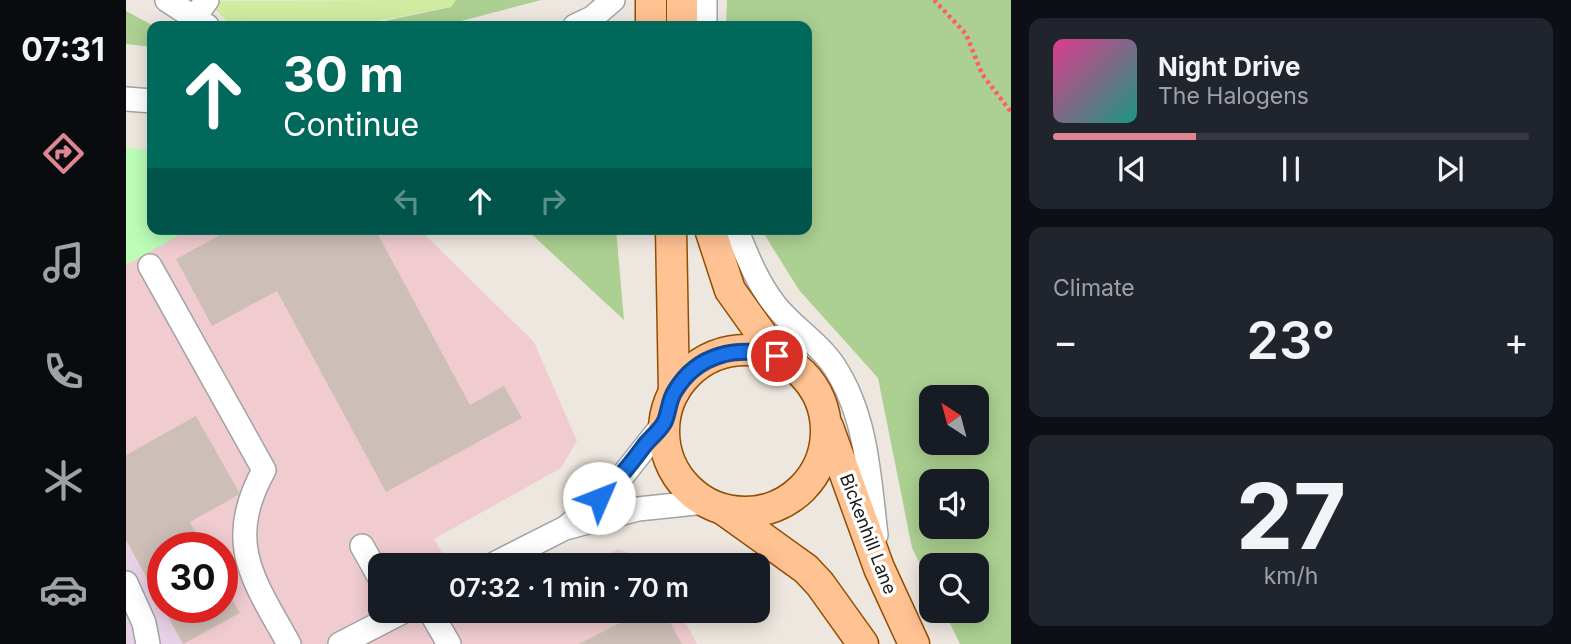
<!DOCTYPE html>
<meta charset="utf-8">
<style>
:root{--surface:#171b24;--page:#20242c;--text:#f1f3f6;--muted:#9ea1a6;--line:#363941;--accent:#de8693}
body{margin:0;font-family:Inter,sans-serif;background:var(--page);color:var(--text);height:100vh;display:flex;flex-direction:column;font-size:26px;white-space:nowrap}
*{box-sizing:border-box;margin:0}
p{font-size:23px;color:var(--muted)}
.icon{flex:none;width:38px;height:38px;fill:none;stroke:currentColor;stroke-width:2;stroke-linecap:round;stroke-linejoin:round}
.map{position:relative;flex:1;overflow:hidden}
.drawer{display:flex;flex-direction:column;gap:18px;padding:18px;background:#0d0f14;width:560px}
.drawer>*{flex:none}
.banner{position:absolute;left:21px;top:21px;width:665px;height:214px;border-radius:14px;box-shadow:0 4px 18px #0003;background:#00695c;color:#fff;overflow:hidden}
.needle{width:46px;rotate:324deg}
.tools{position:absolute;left:793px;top:385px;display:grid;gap:14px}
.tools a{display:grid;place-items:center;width:70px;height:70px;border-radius:14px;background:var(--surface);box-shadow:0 4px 18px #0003;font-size:35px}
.speed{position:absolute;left:21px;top:532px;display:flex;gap:14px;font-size:35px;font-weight:700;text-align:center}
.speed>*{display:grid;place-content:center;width:91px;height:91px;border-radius:50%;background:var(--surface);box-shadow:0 4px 18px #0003;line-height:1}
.speed .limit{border:10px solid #d22;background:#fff;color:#111}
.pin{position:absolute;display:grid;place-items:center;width:60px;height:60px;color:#fff;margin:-30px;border:4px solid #fff;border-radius:50%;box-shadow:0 2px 7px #0007}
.me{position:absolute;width:77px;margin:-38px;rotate:46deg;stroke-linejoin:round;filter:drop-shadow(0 0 5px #0008)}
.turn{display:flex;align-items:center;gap:24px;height:147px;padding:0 21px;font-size:32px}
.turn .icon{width:91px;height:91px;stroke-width:2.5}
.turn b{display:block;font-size:49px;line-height:60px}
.lanes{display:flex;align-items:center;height:66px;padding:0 21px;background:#0003;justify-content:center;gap:35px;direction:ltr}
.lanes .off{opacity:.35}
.big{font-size:52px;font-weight:600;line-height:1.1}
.drawer .tile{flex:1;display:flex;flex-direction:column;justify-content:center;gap:10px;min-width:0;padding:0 24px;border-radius:14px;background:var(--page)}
.drawer .dial{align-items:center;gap:0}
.dial b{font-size:91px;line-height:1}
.song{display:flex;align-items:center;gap:21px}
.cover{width:84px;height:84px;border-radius:10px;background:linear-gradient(135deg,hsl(330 70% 55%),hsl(170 70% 35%))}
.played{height:7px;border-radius:4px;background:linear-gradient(90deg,var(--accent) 30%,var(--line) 30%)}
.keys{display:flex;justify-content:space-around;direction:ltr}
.heat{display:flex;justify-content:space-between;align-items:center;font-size:38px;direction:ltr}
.trip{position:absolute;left:242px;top:553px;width:402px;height:70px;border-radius:14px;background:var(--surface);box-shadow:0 4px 18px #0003;font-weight:600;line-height:70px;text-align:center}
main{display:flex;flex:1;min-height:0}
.dock{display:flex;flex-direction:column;width:126px;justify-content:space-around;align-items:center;background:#090b0e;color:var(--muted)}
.dock .icon{width:49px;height:49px}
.dock .current{color:var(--accent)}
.dock b{font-size:32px;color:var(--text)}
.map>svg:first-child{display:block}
.commercial{fill:#f0ccd0;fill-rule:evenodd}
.industrial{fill:#e7d1e6}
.grass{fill:#d0eca0}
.forest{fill:#acd091;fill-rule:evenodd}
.park{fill:#bbfdb7}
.building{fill:#cdbfb8}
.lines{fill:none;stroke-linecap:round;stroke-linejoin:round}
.minor-casing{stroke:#a2a2a2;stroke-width:26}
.major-casing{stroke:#924e00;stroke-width:33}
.path{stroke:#ff5f64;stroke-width:4.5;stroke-dasharray:3.5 3.5;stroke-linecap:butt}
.minor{stroke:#fff;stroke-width:23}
.major{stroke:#ffc293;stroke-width:30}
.route-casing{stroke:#114b97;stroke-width:18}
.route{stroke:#1a73e8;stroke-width:12}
.labels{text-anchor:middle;stroke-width:7;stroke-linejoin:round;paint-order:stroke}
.street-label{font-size:18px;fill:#1b1b1b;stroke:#fff}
</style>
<main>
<nav class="dock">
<b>07:31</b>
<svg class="icon current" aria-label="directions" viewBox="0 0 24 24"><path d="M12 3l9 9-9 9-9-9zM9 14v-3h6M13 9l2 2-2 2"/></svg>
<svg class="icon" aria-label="music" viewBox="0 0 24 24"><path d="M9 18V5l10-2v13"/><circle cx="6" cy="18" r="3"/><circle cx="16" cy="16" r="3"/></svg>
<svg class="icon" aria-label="phone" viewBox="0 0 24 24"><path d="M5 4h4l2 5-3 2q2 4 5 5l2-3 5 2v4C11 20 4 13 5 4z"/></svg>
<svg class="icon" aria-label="climate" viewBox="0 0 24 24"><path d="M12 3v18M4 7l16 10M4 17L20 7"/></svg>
<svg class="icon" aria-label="car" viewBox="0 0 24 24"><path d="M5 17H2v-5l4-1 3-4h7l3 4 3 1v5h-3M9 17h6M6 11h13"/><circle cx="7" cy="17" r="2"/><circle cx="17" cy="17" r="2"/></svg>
</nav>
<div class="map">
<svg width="885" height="644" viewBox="0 0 885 644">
<rect width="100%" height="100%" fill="#eee7df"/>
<g class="commercial">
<path d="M 57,229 L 293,229 L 408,342 L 451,441 L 435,468 L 308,539 L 323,565 L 254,565 L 254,611 L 349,611 L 353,618 L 368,611 L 553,611 L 571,644 L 56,644 L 0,542 L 0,260 ZM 37,548 L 96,548 L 96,607 L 37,607 Z"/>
<polygon points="492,549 528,563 529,565 459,565"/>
</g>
<polygon class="industrial" points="0,542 56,644 0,644"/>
<polygon class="grass" points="330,0 325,7 223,26 125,26 117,20 114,26 106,26 81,1"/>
<g class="forest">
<polygon points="330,0 415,0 316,26 235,26 325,7"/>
<path d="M 601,0 L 885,0 L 885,644 L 834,644 L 818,611 L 850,611 L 850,565 L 805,565 L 805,586 L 786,548 L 752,378 L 673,290 L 635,229 L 681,229 L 681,26 L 600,26 ZM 850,397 L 850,443 L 805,443 L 805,397 ZM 850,481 L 850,527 L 805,527 L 805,481 Z"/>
<polygon points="0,11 28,26 26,47 0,44"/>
<polygon points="400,229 490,229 498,320"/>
</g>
<polygon class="park" points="0,147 26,151 26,229 64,229 0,265"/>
<g class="building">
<polygon points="105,229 249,229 344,405 378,386 396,418 260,492 151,291 86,326 50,259"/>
<polygon points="70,416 114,494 64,522 78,548 37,548 37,607 0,540 0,455"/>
<polygon points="96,581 114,613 57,644 37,607 96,607"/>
<polygon points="517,611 538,611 556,644 453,644"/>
</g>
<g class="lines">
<g class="minor-casing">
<g id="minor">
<polyline points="41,0 81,26"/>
<polyline points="579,0 579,26"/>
<polyline points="68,18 81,0"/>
<polyline points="449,26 466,18 487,0"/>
<polyline points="0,99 26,101"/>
<path d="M 610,229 C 621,256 631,282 649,305 C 666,327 693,343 708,366 C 741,416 743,477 750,535"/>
<path d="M 24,266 L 138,470 C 98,543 127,579 163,644"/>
<polyline points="442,526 494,479 539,422"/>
<polyline points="236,546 254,578"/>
<polyline points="366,565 439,528 512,509 579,502"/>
<polyline points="0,583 18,623 22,644"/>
<polyline points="304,611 323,644"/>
<polyline points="214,644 278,611"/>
</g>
</g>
<g class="major-casing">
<g id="major">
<polyline points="556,0 556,26"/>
<polyline points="525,26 525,0"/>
<polyline points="545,229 548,392"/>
<polyline points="584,229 604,290 651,356"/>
<circle cx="619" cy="431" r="81"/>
<polyline points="702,427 753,568 788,644"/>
<polyline points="598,510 680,569 694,584 737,644"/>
</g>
</g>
<polyline class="path" points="808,0 840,34 856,74 885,112"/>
<use href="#minor" class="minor"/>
<use href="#major" class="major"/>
</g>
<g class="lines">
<g class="route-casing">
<path id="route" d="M 473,498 C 491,482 504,465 518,446 C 524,438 535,430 539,421 C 543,411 543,400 549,391 C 572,353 611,346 651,356"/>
</g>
<use href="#route" class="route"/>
</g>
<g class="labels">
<g class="street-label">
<text transform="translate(742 534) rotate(69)" y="6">Bickenhill Lane</text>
</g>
</g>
</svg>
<div class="tools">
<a><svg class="needle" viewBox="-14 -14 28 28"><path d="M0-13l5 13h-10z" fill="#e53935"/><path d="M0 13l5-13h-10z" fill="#9ea1a6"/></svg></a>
<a><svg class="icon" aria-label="sound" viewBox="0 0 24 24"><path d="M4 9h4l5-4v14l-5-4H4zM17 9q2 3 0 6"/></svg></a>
<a><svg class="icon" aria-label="search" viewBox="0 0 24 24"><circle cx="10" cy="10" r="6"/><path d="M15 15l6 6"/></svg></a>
</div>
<div class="speed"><div class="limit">30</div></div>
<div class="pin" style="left:651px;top:356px;background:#d93025"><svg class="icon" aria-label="arrive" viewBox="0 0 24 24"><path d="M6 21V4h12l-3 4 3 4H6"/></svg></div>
<svg class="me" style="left:473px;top:498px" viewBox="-20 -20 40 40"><circle r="19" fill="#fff"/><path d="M0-13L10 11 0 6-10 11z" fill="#1a73e8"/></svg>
<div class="trip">07:32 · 1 min · 70 m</div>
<div class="banner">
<div class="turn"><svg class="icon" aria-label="ahead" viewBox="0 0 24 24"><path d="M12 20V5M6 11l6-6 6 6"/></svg><div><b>30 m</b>Continue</div></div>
<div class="lanes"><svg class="icon off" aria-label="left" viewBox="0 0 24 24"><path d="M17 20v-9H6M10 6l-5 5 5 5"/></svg><svg class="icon" aria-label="ahead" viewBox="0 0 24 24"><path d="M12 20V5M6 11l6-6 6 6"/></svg><svg class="icon off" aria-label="right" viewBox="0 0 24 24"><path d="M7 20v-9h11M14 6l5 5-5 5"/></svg></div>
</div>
</div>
<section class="drawer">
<div class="tile">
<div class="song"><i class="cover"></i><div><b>Night Drive</b><p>The Halogens</p></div></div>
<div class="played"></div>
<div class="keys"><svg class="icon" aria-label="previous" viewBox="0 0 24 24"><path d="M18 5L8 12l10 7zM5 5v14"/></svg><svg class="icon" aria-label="pause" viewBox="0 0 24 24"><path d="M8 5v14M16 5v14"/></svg><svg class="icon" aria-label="next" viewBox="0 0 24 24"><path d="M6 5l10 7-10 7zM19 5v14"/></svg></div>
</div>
<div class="tile"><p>Climate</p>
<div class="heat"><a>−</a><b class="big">23°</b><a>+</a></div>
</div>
<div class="tile dial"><b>27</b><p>km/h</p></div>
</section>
</main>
